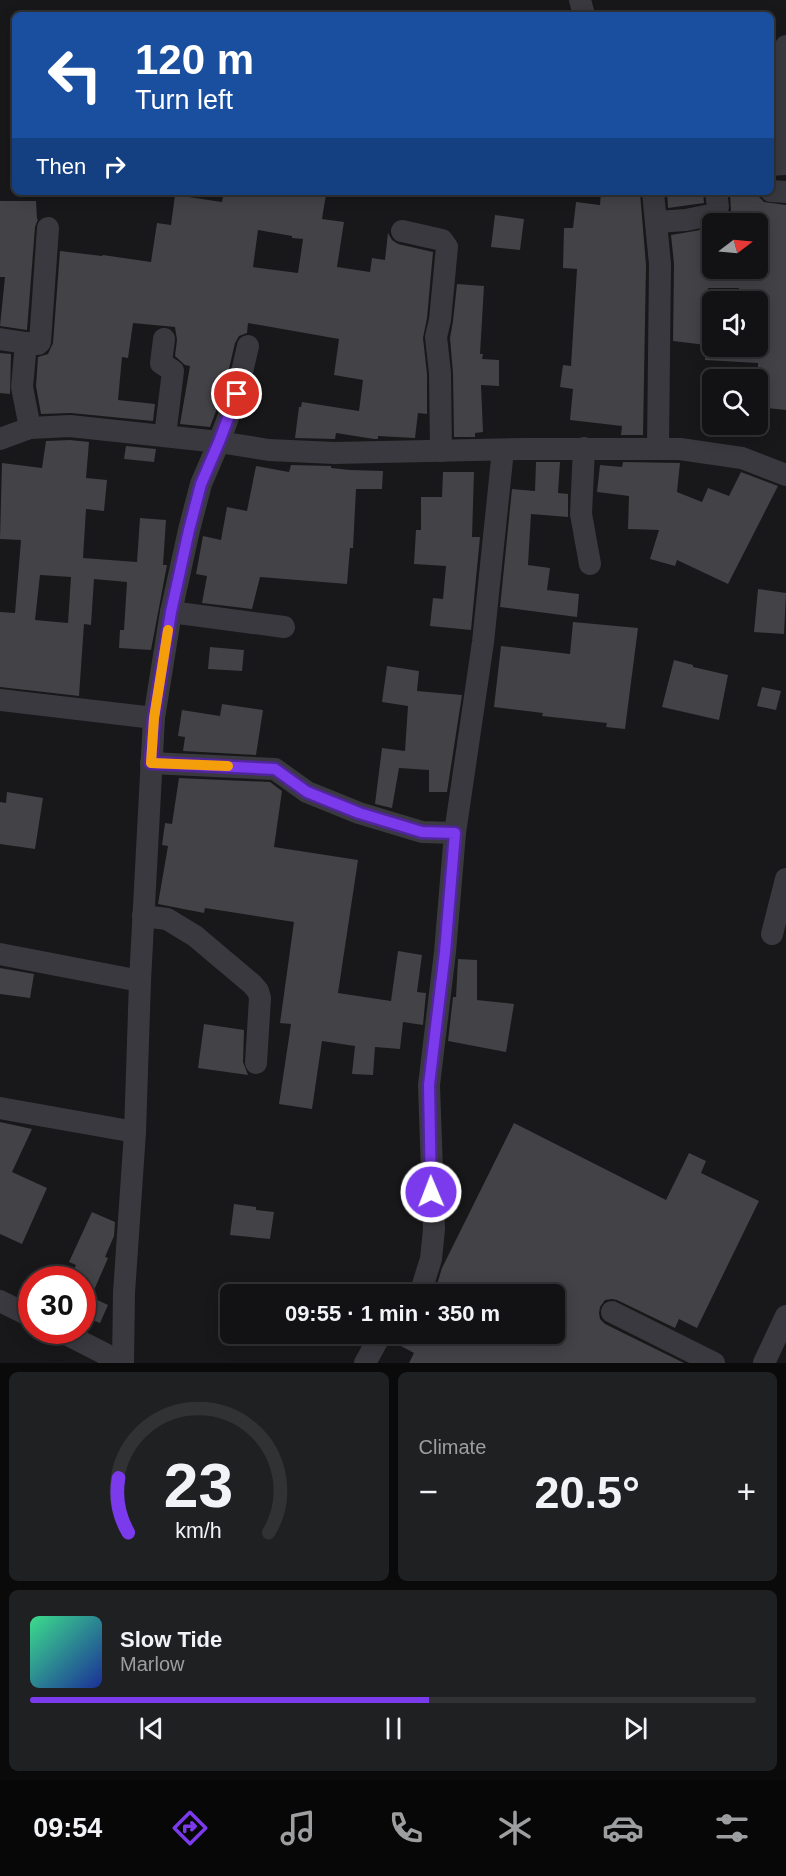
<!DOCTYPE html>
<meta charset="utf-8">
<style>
:root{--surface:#121214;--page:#1f2022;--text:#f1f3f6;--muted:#9c9ea0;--line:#313234;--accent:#7c3aed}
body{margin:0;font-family:Arial,sans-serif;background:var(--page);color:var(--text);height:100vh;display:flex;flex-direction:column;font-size:22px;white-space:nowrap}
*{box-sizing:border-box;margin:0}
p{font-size:20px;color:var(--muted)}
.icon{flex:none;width:33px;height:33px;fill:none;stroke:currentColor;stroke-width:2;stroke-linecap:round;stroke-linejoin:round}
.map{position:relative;height:1363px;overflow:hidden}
.details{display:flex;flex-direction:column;gap:9px;padding:9px;background:#0a0a0b;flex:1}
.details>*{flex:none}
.banner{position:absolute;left:12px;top:12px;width:762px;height:183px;border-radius:9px;box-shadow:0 3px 15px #0003,0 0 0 2px var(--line);background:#1a4fa0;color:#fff;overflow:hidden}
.needle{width:39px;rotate:74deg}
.controls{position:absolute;left:702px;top:213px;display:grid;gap:12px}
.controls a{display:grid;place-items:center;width:66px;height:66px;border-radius:9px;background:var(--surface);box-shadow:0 3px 15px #0003,0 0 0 2px var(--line);font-size:30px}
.speed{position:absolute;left:18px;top:1266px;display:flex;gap:12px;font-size:30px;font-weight:700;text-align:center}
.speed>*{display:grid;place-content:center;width:78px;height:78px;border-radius:50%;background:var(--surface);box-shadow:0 3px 15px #0003,0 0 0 2px var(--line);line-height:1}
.speed .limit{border:9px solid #d22;background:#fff;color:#111}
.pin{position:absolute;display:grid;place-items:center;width:51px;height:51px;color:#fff;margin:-26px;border:3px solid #fff;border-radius:50%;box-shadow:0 2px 6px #0007}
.me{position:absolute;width:66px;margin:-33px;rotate:359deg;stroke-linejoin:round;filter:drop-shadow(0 0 4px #0008)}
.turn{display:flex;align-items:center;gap:21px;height:126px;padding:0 24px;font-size:27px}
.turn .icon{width:78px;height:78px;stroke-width:2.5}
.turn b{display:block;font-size:42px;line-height:51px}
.then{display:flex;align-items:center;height:57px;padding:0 24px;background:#0003;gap:12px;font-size:22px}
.big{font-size:45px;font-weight:800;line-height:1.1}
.details .tile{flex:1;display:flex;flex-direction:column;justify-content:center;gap:9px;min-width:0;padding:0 21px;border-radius:9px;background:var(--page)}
.details .dial{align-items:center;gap:0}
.dial svg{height:156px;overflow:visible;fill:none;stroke:var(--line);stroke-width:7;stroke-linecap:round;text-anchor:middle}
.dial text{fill:var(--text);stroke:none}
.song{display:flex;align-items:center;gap:18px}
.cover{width:72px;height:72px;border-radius:9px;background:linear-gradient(135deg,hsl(150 70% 55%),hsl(230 70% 35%))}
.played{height:6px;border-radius:3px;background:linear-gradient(90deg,var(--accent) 55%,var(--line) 55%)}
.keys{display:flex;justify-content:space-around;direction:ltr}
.heat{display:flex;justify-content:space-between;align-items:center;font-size:33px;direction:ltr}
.details .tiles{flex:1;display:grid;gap:9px;grid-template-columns:1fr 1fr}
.tile:last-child{grid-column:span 2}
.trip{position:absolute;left:220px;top:1284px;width:345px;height:60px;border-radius:9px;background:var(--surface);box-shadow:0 3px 15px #0003,0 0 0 2px var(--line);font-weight:800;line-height:60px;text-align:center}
.menu{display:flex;height:96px;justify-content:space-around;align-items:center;background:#070708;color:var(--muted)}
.menu .icon{width:42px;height:42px}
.menu .selected{color:var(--accent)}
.menu b{font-size:27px;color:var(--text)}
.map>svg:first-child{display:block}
.building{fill:#424247;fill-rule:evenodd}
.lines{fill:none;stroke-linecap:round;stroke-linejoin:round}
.minor{stroke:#39393f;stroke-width:22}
.route-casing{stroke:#51269a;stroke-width:15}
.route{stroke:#7c3aed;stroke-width:10}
.slow{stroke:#f59e0b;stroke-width:10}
</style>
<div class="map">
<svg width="786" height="1363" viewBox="0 0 786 1363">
<rect width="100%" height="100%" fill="#18181a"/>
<g class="building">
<path d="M 224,192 L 311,192 L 326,194 L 322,219 L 344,222 L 337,267 L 370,272 L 372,258 L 385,260 L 388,233 L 392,240 L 398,244 L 433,252 L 427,318 L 423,338 L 427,374 L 427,414 L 418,413 L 415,438 L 378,436 L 378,439 L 374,439 L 336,433 L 335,439 L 295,438 L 299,407 L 301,407 L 302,402 L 359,411 L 363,380 L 334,375 L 339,339 L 248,323 L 247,333 L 239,336 L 235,343 L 224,390 L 210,427 L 180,424 L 190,366 L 185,365 L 175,356 L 177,340 L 175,327 L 133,323 L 128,358 L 122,357 L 118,400 L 155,404 L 153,421 L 71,413 L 41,414 L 36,386 L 38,357 L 48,354 L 53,343 L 60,251 L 102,256 L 103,255 L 151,262 L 157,223 L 171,225 L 175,195 L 222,202 ZM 258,230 L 292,236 L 292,238 L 303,239 L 298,273 L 253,267 Z"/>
<polygon points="601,192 640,193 646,265 643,435 621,435 622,426 570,420 573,389 560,387 563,365 571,366 577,269 563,268 564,228 573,228 576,202 600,205"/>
<polygon points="667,192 703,192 704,203 668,208"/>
<polygon points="730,192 758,192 759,197 764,202 786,205 786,410 758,407 758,363 705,360 706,346 758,346 758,297 739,297 739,288 708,288 706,321 708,321 706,345 673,341 674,264 671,235 712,228 712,268 758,268 758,224 724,224 731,212"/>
<polygon points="0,201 36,201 37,219 38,219 35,227 27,330 0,326 5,277 0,277"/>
<polygon points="495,215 524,219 520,250 491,247"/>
<polygon points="457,284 484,286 480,354 483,354 482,359 499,360 499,386 481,385 483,432 475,433 475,437 454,437 453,373 450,338 453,321"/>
<polygon points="0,353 11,354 10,394 0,393"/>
<path d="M 70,440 L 89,442 L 86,478 L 107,480 L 104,511 L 86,509 L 83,558 L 137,562 L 140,518 L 166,520 L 163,565 L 167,565 L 151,650 L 119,648 L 120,630 L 124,630 L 127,582 L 94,579 L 91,625 L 84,624 L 79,696 L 0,687 L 0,612 L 15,613 L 21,540 L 0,539 L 2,463 L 42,468 L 46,441 ZM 40,575 L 71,577 L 68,623 L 35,620 Z"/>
<polygon points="126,446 156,449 154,462 124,459"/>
<polygon points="536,462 560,462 558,493 568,494 568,517 531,514 528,565 550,568 547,590 579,594 577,617 500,607 512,489 535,491"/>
<polygon points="623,462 680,463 677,492 702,502 708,488 729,496 741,472 778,486 728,584 677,560 675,566 650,559 659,530 628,529 629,496 597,492 600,465 622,467"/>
<polygon points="291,465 331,466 331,468 350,470 383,471 382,489 356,489 353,548 350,548 347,584 260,577 252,609 202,603 207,576 196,574 203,536 221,540 227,507 247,511 256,466 289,472"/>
<polygon points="443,472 474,472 472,537 480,537 471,630 430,626 433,598 443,599 446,566 414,564 416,530 421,530 421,497 442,497"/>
<polygon points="758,589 786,593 784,634 754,632"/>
<polygon points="573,622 638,628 625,729 606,727 607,723 542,716 543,713 494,707 501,646 570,654"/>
<polygon points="210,647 244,650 242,671 208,669"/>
<polygon points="674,660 693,665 693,667 728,675 719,720 662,707"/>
<polygon points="387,666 419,671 417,691 462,695 447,792 429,792 429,770 399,768 392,808 375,804 382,748 405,751 408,706 382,702"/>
<polygon points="762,687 781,691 776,710 757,706"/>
<polygon points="222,704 263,710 256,755 183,751 185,737 178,736 182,710 220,716"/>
<polygon points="179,778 270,782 282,791 274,847 358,860 338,993 391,1001 398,951 422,955 417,992 426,993 423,1025 403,1022 400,1049 375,1047 373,1075 352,1074 355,1046 322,1041 312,1109 279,1104 291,1024 280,1023 294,922 205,908 204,913 158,904 168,846 162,845 165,823 172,824"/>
<polygon points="7,792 43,798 35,849 0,844 0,802 6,803"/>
<polygon points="458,959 477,960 477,1000 514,1004 506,1052 448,1041 453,997 456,997"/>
<polygon points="0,968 34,974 30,998 0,994"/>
<polygon points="204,1024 244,1030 243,1062 248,1075 198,1068"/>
<polygon points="0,1122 32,1129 12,1172 47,1188 22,1244 0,1234"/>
<polygon points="514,1123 666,1200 689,1153 706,1161 701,1173 759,1201 697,1328 679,1319 675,1328 617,1300 612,1299 605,1300 600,1307 599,1313 600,1319 605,1324 684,1363 409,1363 414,1353 399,1345 405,1334 555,1334 555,1294 434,1294 442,1268"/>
<polygon points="234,1204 256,1207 256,1210 274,1212 270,1239 230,1235"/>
<polygon points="92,1212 115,1222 114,1236 105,1257 108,1258 91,1297 108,1305 100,1323 82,1316 82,1279 72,1274 76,1265 69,1262"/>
</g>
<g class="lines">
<g class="minor">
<polyline points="580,0 584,15"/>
<polyline points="771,165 784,164 783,60 786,46"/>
<polyline points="771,191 786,192"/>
<polyline points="653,192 660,264 658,448"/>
<polyline points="656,222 686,220 715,214 718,207 716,192"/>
<polyline points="402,231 442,240 447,247 440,320 436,337 440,373 441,451"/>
<polyline points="0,339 26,343"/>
<polyline points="164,339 161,363 173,371 165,436"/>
<polyline points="30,428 22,387 26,343 38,344 40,342 48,228"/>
<polyline points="0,439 30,428 70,426 219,442 269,450 334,453 524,449 680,449 742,458 786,475"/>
<polyline points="584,448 581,514 590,564"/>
<polyline points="171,612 284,627"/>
<polyline points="0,700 154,718"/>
<polyline points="151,763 275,769 307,792 359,813 422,832 455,833"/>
<polyline points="143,916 167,919 195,936 252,984 258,991 260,998 256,1063"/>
<polyline points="772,934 786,879"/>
<polyline points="0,954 140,981"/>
<polyline points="0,1108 135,1132"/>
<polyline points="420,1294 431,1259 434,1229 429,1085 445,952 455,833 483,642 503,450"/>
<polyline points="0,1301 32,1317"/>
<polyline points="612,1312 714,1363"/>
<polyline points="58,1330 123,1363"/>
<polyline points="123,1363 124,1293 135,1132 140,981 154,718 171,612 189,530 201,484 219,442 237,394 248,346"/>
<polyline points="365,1363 381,1334"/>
<polyline points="764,1363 786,1316"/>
</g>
</g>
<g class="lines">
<g class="route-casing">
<polyline id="route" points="237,394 219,442 201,484 189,530 171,612 154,718 151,763 275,769 307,792 359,813 422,832 455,833 445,952 429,1085 431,1192"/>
</g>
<use href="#route" class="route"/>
<polyline class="slow" points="168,630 154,718 151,763 228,766"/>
</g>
</svg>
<div class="controls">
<a><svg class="needle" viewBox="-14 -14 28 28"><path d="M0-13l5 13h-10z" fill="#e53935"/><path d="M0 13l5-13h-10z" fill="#9c9ea0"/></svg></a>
<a><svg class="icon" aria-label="sound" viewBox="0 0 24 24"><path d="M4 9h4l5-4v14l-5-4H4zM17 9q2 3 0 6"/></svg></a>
<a><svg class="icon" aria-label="search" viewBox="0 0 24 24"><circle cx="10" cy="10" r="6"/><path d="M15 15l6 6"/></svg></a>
</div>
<div class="speed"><div class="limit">30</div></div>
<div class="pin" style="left:237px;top:394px;background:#d93025"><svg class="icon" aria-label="arrive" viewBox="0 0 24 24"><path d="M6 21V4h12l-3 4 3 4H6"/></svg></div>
<svg class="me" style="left:431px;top:1192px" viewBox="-20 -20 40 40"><circle r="17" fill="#7c3aed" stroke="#fff" stroke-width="3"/><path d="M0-11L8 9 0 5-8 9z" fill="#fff"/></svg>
<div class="trip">09:55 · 1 min · 350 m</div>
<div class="banner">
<div class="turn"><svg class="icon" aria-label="left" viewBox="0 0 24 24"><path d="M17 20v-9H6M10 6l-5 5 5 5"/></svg><div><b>120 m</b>Turn left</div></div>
<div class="then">Then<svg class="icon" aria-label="right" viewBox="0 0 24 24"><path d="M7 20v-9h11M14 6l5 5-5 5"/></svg></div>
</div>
</div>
<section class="details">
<div class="tiles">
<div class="tile dial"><svg viewBox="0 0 100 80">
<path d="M14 69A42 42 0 1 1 86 69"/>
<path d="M14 69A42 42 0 0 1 9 41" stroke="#7c3aed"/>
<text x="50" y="56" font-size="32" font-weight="700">23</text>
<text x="50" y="72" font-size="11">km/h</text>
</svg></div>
<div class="tile"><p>Climate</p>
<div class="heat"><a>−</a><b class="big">20.5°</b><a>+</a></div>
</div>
<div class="tile">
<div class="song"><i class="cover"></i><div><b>Slow Tide</b><p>Marlow</p></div></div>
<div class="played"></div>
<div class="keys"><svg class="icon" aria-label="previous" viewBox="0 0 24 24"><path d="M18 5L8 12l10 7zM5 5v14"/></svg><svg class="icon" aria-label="pause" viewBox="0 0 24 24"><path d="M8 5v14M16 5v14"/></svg><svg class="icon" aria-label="next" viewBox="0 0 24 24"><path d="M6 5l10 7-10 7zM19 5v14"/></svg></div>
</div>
</div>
</section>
<nav class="menu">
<b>09:54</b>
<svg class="icon selected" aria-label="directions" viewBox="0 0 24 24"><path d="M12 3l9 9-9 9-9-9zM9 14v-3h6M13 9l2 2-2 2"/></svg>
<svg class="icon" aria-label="music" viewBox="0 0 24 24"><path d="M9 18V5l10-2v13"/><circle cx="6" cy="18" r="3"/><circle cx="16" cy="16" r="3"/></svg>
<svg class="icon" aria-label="phone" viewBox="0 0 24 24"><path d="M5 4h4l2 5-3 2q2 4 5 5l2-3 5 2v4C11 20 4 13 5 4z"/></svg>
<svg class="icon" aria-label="climate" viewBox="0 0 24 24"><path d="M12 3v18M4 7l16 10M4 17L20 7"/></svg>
<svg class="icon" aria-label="car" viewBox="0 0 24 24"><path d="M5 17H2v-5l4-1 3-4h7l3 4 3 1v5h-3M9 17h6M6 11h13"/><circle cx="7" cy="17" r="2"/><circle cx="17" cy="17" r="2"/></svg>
<svg class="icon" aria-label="filters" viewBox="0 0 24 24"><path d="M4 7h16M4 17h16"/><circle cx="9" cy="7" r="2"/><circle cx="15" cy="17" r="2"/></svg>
</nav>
